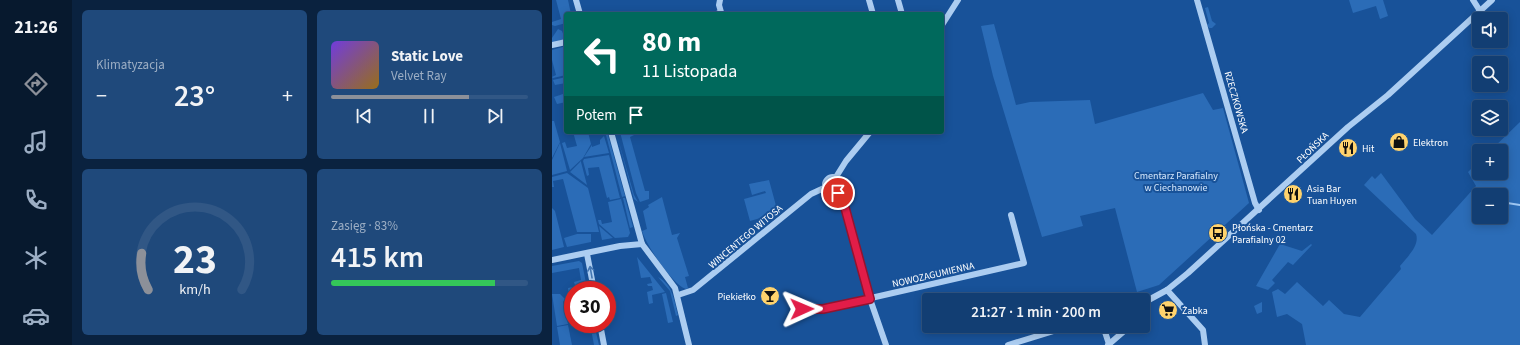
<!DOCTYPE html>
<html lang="pl">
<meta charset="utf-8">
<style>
:root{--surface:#123e73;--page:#1f497b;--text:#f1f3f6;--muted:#9caec4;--line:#315785;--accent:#8c9099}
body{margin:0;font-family:"Source Sans 3",sans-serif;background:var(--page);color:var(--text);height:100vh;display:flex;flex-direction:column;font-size:15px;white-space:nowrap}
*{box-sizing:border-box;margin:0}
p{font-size:13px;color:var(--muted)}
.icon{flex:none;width:22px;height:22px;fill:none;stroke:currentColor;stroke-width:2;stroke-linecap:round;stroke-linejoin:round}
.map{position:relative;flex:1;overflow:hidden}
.panel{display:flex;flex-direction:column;gap:10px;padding:10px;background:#0a223f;width:480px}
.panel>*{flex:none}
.top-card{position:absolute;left:12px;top:12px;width:380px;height:122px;border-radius:4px;box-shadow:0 2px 10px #0003,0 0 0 1px var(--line);background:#00695c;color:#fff;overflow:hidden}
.fabs{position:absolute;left:920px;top:12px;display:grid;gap:8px}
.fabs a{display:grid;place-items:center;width:36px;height:36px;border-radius:4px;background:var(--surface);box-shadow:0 2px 10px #0003,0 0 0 1px var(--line);font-size:20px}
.speed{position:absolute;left:12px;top:281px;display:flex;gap:8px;font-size:20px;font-weight:700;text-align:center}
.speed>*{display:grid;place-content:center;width:52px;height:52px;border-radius:50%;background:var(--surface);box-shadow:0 2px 10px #0003,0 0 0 1px var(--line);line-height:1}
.speed .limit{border:6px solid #d22;background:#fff;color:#111}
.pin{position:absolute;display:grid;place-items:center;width:34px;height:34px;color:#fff;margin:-17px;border:2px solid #fff;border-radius:50%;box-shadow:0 1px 4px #0007}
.me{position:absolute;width:44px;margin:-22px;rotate:89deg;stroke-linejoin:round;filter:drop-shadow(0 0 3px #0008)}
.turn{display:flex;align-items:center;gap:14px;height:84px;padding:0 12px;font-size:18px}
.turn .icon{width:52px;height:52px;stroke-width:2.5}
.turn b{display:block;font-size:28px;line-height:34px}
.then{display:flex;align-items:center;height:38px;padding:0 12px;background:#0003;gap:8px;font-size:15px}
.big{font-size:30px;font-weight:600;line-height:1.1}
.panel .widget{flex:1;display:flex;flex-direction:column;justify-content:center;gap:6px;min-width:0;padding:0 14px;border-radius:6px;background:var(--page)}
.panel .dial{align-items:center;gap:0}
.dial svg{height:104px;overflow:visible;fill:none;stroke:var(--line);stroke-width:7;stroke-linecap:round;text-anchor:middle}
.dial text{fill:var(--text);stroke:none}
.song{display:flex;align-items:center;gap:12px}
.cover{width:48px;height:48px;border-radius:6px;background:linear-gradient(135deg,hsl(260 70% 55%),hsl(40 70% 35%))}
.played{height:4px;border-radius:2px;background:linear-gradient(90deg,var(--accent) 70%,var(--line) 70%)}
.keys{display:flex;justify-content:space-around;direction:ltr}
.heat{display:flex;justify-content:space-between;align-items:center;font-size:22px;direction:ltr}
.charge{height:6px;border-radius:3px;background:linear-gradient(90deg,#34c759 83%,var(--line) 0)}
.panel .tiles{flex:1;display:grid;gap:10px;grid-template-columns:repeat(2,1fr)}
.trip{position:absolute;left:370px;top:293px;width:228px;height:40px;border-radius:4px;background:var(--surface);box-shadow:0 2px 10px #0003,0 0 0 1px var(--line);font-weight:600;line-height:40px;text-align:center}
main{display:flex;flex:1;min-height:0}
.tabs{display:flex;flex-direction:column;width:72px;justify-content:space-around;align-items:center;background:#07192e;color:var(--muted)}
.tabs .icon{width:28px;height:28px}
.tabs .current{color:var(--accent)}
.tabs b{font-size:18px;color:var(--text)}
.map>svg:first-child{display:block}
.green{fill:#2b6cb7;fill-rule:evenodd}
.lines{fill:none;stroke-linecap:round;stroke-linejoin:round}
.stream{stroke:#9fc8f4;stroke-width:2}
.minor{stroke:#accdf1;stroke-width:6}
.oneway{stroke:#4477b3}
.route-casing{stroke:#92132f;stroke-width:10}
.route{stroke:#e11d48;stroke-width:7}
.labels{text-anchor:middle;stroke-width:4;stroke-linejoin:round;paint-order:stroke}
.street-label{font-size:10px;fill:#fff;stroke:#185299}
.poi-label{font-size:10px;fill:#fff;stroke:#185299;text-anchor:start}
.park-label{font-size:10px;fill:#d4e7fc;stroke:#185299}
</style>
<main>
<nav class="tabs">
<b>21:26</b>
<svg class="icon current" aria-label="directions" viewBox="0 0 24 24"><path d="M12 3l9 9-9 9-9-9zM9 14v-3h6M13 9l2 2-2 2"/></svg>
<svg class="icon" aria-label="music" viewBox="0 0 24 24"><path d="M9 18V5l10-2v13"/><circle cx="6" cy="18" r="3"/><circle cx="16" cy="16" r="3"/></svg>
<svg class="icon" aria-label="phone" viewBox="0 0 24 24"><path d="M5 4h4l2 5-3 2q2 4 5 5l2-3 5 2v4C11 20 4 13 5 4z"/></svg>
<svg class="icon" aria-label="climate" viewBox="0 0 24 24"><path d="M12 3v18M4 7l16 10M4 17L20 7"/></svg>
<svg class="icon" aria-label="car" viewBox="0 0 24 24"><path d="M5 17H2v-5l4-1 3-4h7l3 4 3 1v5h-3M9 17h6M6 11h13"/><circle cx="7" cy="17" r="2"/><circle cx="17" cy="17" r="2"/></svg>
</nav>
<section class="panel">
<div class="tiles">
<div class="widget"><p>Klimatyzacja</p>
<div class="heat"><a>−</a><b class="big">23°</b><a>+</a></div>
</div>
<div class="widget">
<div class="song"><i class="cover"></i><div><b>Static Love</b><p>Velvet Ray</p></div></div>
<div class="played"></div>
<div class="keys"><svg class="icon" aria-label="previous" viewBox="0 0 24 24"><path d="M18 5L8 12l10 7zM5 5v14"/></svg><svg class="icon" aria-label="pause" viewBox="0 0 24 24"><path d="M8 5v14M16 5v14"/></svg><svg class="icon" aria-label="next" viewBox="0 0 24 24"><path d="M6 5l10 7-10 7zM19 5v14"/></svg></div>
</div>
<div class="widget dial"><svg viewBox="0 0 100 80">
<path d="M14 69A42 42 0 1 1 86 69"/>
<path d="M14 69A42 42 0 0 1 9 41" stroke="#8c9099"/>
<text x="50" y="56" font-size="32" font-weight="700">23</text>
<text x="50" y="72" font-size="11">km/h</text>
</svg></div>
<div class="widget"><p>Zasięg · 83%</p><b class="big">415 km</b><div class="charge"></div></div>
</div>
</section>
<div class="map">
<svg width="968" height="345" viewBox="0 0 968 345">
<rect width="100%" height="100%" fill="#185299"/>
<g class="green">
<polygon points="4,0 16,0 19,14 14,14 14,23 3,26 0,25 0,22 9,19"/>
<polygon points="797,0 831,0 836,16 828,19 824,6 801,13"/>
<polygon points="656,7 660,21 664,24 660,28 657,28 655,25 657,23 653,8"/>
<polygon points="442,24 464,105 478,102 538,100 543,124 651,93 661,110 671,108 697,203 607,285 585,292 563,208 528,216 531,226 490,237 441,76 429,26"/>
<polygon points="6,29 10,31 13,39 0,43 0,38"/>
<polygon points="14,46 14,75 1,78 0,77 4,75 0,60 0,50"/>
<polygon points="14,77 14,83 3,85 1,80"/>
<polygon points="14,93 14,102 5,104 2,97"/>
<polygon points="0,121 2,121 8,142 0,158"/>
<path d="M 968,122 L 968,345 L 754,345 L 750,324 L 735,314 L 725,317 L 720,292 L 728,294 L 720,292 L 726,289 L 733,294 L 745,282 L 771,306 L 777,300 L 792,314 L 808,317 L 849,269 L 848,266 C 855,257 868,246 864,234 L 812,185 L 820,176 L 823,179 L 829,173 L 863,219 L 880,235 L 924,186 L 916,172 L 927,161 L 927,173 L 949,173 L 949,151 L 938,151 ZM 927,195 L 949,195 L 949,217 L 927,217 Z"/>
<polygon points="21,132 36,132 39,144 31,158 18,170 10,143 13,142 15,148 25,146"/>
<polygon points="64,132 82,195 86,202 82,199"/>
<polygon points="68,132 81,132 82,135 78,137 93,191 97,191 97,199 88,202 84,193"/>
<polygon points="54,135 56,135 73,196 70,197"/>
<polygon points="52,136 57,153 32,157 40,145 40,147 48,144 48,140"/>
<polygon points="8,143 15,171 0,175 0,160"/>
<polygon points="57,155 68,198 58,200 57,197 55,198 47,167 36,168 37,175 35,176 31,161 32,159"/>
<polygon points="29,161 29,162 35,185 18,172"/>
<polygon points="15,173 36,188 47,232 25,232 11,179 1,181 2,187 0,187 0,177"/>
<polygon points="217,180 226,213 198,221 192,199 214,193 213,191 200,195 197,184"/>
<path d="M 110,197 L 120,235 L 128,233 L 125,238 L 137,276 L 133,277 L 136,288 L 134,289 C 121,285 94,245 90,231 L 95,229 L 91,211 L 97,207 L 96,205 Z"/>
<polygon points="71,198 73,198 81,227 78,228"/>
<polygon points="69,199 78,233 76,237 63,238 47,224 46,220 49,220 50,224 60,222 56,202"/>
<polygon points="0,208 3,211 12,247 0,250"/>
<polygon points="47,226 61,238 50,240"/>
<polygon points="25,234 39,234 39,242 15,247 12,238"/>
<polygon points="728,244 750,251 759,244 760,245 741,265 736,262 720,280 723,283 716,290 704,286"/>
<polygon points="85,257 113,292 100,295 101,303 97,304 95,292 101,290 100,286 96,286 95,284 100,283 98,277 89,278"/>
<polygon points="27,261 30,263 34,283 23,285 22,282 29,280 27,268 0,273 0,266"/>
<path d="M 106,277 C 121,285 122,300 126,315 L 124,316 L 118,291 Z"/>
<polygon points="35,284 36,290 21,290 21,301 18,302 16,288"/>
<polygon points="114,293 121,322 116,323 110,294"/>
<polygon points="0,294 8,294 13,299 11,302 16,324 5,326"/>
<polygon points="710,302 710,312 705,314 702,306"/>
<polygon points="38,324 42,324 47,345 42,345"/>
<polygon points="16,325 20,345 8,345 5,327"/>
<polygon points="557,326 571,326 557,334 555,328"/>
</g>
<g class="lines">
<g class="stream">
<polyline points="924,198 927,198"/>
<polyline points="949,202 968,205"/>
</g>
<g class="minor">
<polyline points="24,0 28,14"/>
<polyline points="317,0 321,14"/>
<polyline points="346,0 350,14"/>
<polyline points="645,0 703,203 707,210"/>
<polyline points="921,0 928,11"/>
<polyline points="165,14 169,12 167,5 168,0"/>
<polyline points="390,25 406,0"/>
<polyline points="0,45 14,42"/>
<polyline points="59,132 90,244 123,288 137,345"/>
<circle cx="281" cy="185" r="8"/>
<polyline points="284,177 294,161 318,132"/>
<polyline points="286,193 292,204 318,299 334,345"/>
<polyline points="35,254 42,290"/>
<polyline points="0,260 68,246 90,244"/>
<polyline points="615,290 651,330 653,345"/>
<polyline points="126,295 141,290 259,194 272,188"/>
<polyline points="591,303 615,290 636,273 796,127 836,95 940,0"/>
<polyline points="244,308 271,309 284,306 472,263 459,215"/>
<polyline points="48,324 52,345"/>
<polyline points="551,326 557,344"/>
<polyline points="456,345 518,326"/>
<polyline points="556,345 578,326"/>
</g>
</g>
<defs><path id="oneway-shaft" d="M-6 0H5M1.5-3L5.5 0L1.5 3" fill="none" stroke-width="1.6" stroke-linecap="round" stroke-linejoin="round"/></defs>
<use class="oneway" href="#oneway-shaft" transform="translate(39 272) rotate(-100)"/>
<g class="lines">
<g class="route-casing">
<polyline id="route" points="250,309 271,309 318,299 292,204 286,193"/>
</g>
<use href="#route" class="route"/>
</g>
<defs>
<g id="shop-disc" transform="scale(1)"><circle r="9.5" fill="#ffd36d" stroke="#185299"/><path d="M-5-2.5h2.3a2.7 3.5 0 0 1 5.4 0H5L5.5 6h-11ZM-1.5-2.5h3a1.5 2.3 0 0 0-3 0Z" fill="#111"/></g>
<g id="restaurant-disc" transform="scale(1)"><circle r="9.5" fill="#ffd36d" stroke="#185299"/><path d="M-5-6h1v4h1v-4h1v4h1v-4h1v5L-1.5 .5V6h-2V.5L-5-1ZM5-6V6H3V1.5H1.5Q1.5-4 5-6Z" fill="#111"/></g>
<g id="bus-disc" transform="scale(1)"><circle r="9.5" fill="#ffd36d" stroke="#185299"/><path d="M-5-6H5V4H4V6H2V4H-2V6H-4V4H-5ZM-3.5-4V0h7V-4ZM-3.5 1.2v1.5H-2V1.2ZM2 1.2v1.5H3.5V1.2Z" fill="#111"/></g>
<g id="bar-disc" transform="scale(1)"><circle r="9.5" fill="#ffd36d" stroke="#185299"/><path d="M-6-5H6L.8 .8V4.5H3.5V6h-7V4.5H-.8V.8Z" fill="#111"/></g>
<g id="supermarket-disc" transform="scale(1)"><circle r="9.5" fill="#ffd36d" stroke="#185299"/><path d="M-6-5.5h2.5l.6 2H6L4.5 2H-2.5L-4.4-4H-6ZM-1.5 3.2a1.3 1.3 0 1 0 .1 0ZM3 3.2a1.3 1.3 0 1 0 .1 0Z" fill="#111"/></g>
</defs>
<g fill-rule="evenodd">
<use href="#shop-disc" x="847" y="142"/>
<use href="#restaurant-disc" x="796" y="148"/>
<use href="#restaurant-disc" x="741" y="194"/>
<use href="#bus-disc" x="666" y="233"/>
<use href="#bar-disc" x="218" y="296"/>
<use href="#supermarket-disc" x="616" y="310"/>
</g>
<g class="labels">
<g class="street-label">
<text transform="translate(685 102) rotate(74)" y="4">RZECZKOWSKA</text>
<text transform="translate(760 147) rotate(-44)" y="4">PŁOŃSKA</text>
<text transform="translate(193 236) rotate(-40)" y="4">WINCENTEGO WITOSA</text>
<text transform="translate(381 274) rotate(-13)" y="4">NOWOZAGUMIENNA</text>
</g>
<g class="poi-label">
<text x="861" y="146">Elektron</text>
<text x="810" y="152">Hit</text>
<text x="755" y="192">Asia Bar<tspan x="755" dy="12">Tuan Huyen</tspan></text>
<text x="680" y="231">Płońska - Cmentarz<tspan x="680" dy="12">Parafialny 02</tspan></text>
<text x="204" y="300" text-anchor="end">Piekiełko</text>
<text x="630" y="314">Żabka</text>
</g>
<g class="park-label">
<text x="624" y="179">Cmentarz Parafialny<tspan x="624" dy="12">w Ciechanowie</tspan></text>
</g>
</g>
</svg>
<div class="fabs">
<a><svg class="icon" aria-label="sound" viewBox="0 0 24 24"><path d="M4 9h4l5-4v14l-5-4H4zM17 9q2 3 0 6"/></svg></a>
<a><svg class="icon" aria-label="search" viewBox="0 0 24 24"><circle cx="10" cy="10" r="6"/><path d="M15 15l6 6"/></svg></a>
<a><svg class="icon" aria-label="layers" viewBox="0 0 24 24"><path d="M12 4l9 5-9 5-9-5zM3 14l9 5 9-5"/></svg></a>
<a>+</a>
<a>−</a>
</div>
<div class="speed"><div class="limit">30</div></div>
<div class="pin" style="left:286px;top:193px;background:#d93025"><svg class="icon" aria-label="arrive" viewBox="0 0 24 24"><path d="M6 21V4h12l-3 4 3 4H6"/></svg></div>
<svg class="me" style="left:250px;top:309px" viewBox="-20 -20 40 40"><path d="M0-17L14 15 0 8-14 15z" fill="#e11d48" stroke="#fff" stroke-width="4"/></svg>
<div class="trip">21:27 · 1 min · 200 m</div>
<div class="top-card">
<div class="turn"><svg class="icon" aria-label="left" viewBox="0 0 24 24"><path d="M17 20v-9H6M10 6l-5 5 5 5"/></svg><div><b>80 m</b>11 Listopada</div></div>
<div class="then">Potem<svg class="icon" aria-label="arrive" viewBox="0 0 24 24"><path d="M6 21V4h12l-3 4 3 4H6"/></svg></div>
</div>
</div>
</main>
